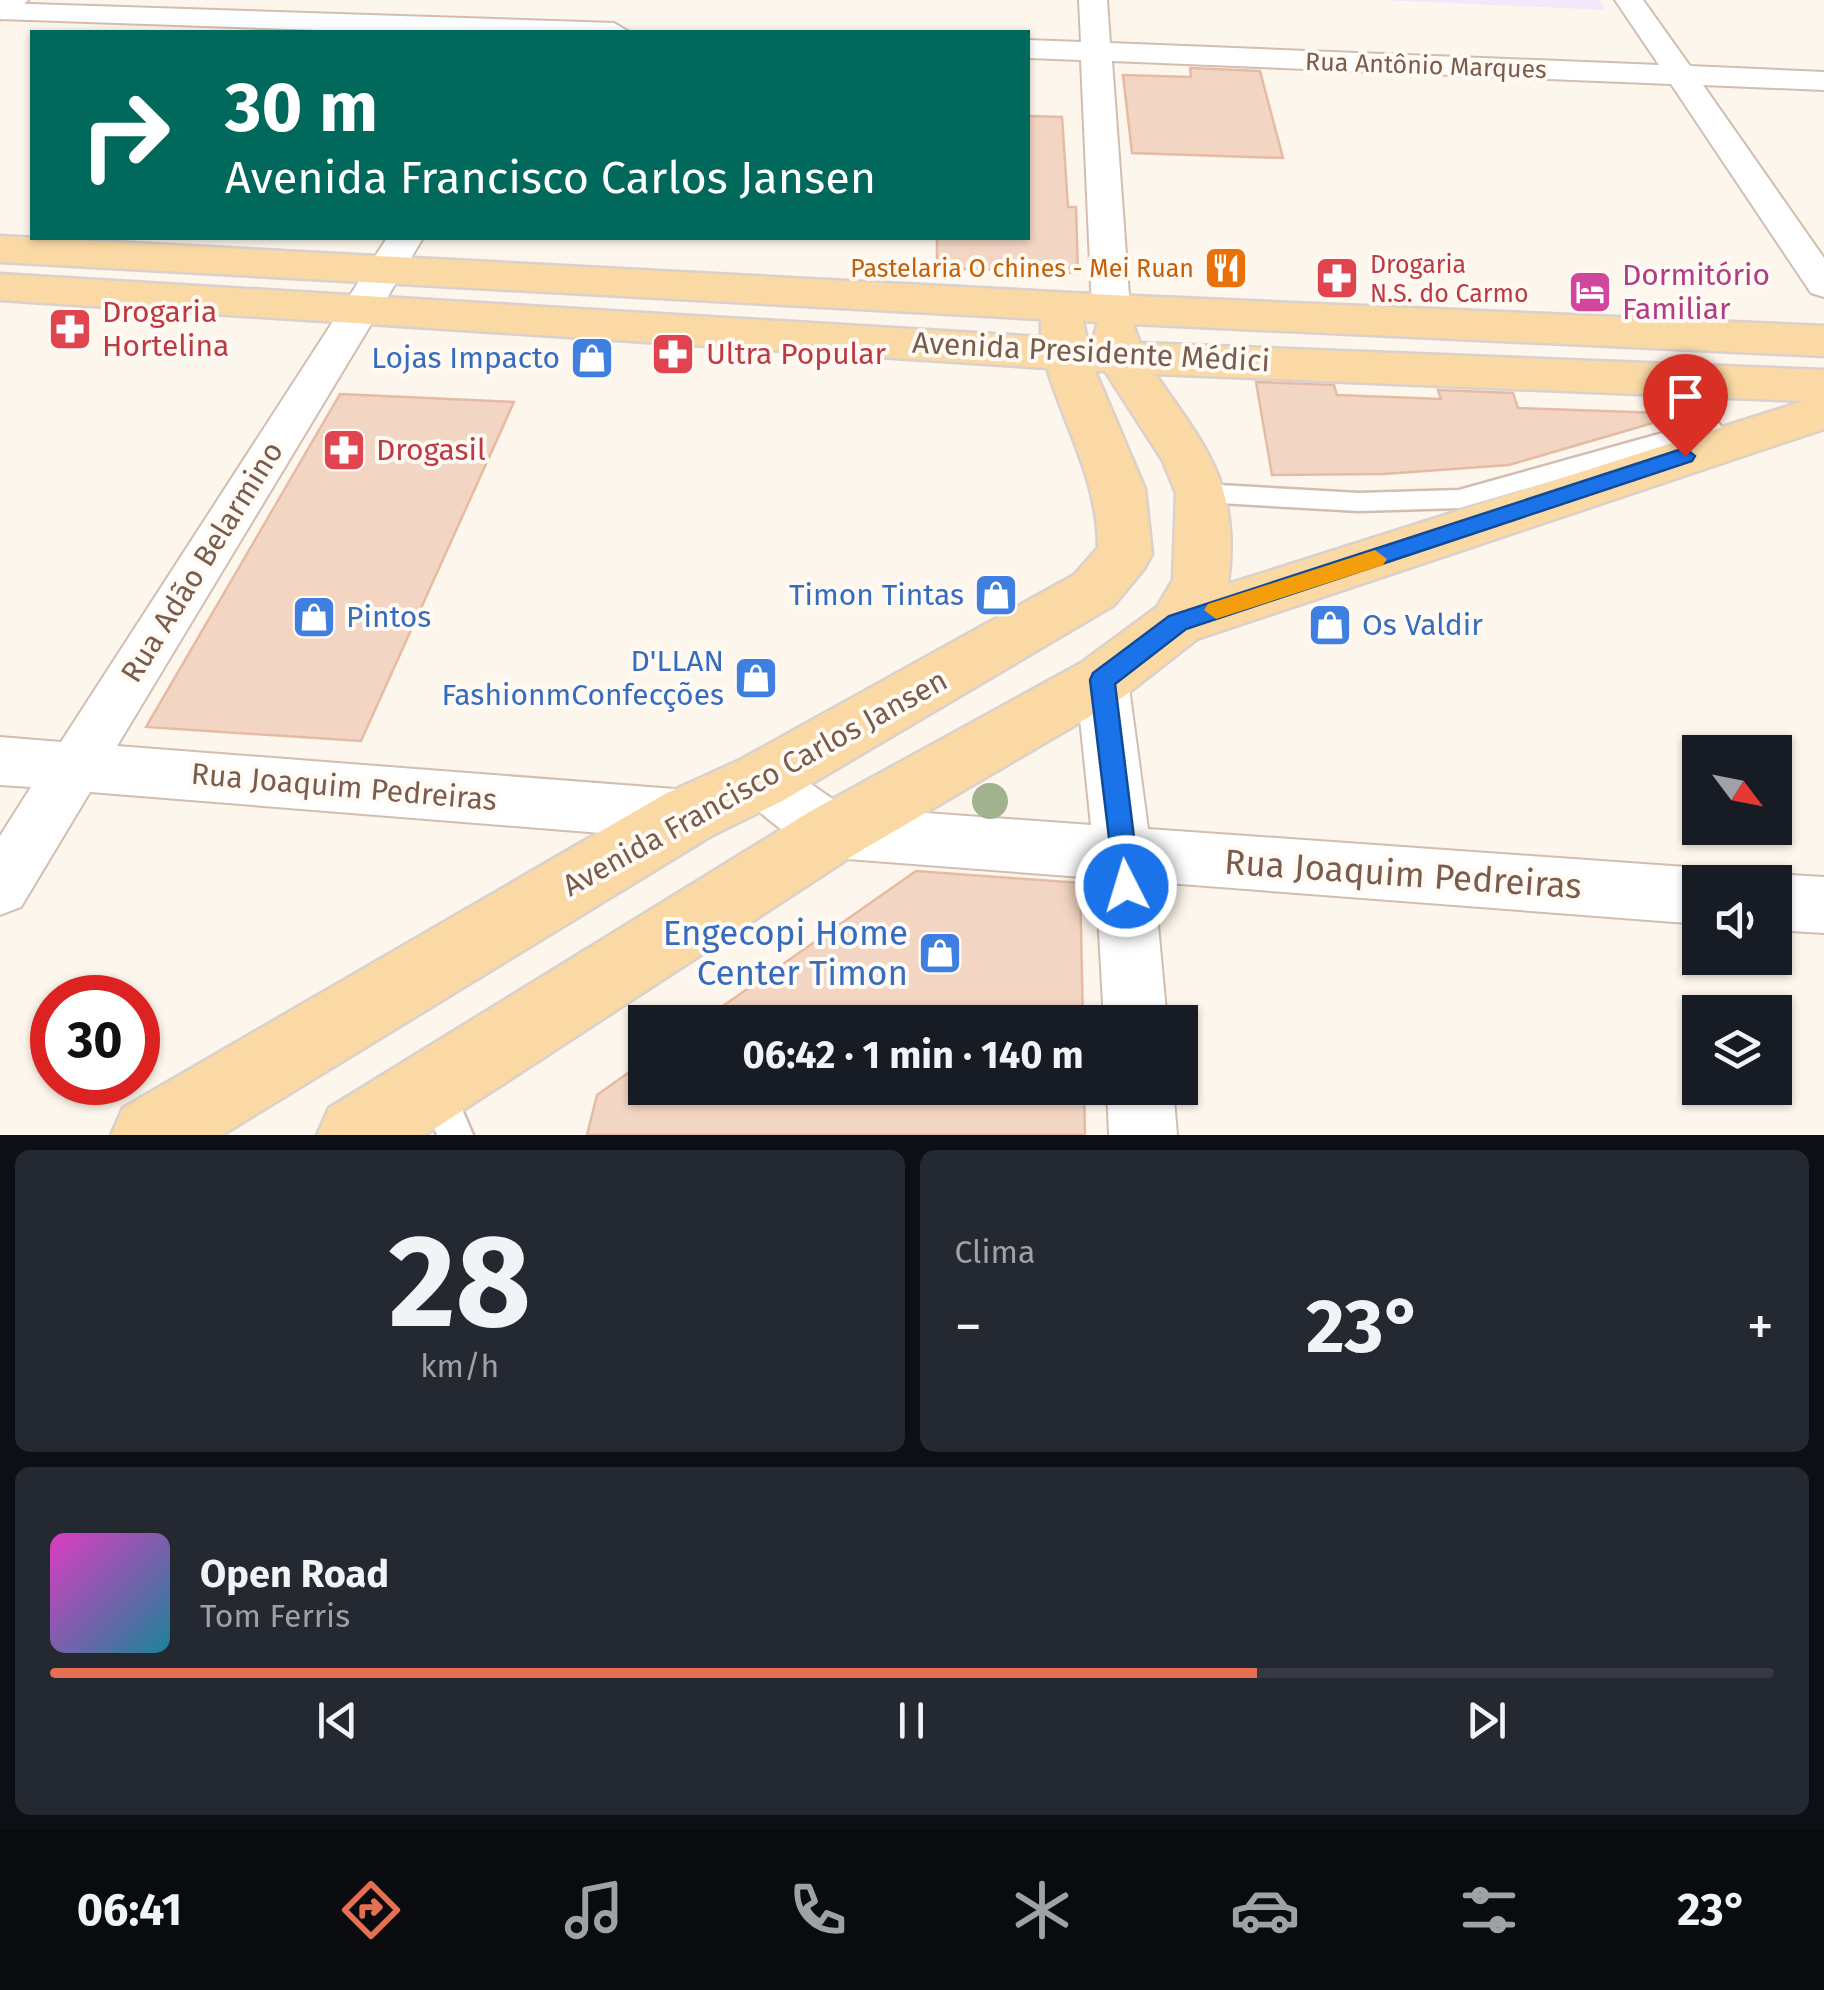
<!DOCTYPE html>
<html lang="pt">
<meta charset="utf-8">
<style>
:root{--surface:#171b24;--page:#242831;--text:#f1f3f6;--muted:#9ea1a6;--line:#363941;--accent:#e76f51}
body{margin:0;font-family:"Fira Sans",sans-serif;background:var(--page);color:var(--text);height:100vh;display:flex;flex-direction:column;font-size:38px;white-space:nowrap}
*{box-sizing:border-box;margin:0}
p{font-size:32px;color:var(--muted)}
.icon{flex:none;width:55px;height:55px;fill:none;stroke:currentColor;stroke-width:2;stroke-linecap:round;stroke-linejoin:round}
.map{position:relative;height:1135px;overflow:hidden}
.side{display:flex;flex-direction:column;gap:15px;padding:15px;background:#0d0f14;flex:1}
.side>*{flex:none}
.top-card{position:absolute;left:30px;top:30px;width:1000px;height:210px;border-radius:0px;box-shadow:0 2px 8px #0004;background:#00695c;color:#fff;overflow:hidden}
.needle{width:65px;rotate:122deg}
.buttons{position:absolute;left:1682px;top:735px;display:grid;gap:20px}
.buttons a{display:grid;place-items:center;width:110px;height:110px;border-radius:0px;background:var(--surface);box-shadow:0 2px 8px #0004;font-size:50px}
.speed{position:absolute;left:30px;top:975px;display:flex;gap:20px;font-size:50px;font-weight:700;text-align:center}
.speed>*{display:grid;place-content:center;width:130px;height:130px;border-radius:50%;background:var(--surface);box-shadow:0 2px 8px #0004;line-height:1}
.speed .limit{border:15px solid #d22;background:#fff;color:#111}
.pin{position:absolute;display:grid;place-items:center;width:85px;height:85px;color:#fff;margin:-102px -42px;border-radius:50% 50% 50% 0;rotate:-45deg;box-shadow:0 0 10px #0007}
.pin .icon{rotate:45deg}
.me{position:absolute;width:110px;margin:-55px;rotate:355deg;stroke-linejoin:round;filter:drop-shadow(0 0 8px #0008)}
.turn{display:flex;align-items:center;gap:35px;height:210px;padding:0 30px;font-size:45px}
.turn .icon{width:130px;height:130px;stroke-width:2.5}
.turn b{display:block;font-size:70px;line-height:85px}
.big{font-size:75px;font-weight:700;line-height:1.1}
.side .card{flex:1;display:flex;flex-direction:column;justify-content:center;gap:15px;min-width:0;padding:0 35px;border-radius:15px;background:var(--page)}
.side .dial{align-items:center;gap:0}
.dial b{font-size:130px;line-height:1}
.song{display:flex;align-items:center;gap:30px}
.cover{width:120px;height:120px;border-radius:15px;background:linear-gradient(135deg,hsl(310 70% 55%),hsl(190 70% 35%))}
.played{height:10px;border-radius:5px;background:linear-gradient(90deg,var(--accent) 70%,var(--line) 70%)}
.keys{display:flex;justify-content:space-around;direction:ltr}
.heat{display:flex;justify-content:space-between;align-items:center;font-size:55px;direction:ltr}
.side .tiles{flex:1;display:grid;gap:15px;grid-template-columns:1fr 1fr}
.card:last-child{grid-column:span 2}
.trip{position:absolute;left:628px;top:1005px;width:570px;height:100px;border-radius:0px;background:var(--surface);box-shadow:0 2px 8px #0004;font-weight:700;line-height:100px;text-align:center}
.menu{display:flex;height:160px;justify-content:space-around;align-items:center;background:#090b0e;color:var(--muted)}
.menu .icon{width:70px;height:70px}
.menu .current{color:var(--accent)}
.menu b{font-size:45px;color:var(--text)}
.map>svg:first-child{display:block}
.education{fill:#f3e8fa}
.building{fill:#f3d5c3;stroke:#e6bba3;stroke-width:2.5}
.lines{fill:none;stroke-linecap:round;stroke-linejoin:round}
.service-casing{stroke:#d1beb0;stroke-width:5}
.minor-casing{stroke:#d1beb0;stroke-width:4}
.secondary-casing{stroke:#d6c0b0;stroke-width:5}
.primary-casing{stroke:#dad1cd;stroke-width:5}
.service{fill:#fff;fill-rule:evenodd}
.minor{fill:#fff;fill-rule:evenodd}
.secondary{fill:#fff;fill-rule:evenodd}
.primary{fill:#fbd9a5;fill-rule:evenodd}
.tree{fill:#a0b28e}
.route{fill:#1a73e8;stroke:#114b97;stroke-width:2.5}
.slow{fill:#f59e0b}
.labels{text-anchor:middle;stroke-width:8;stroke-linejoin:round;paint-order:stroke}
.far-street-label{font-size:25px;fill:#7a5c4d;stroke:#fffaf3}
.far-health-label{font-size:25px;fill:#be3a42;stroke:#fffaf3;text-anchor:start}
.far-food-label{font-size:25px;fill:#c56008;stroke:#fffaf3;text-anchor:end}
.hotel-label{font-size:30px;fill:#b23c85;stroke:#fffaf3;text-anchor:start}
.health-label{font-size:30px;fill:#be3a42;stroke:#fffaf3;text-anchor:start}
.street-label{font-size:30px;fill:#7a5c4d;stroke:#fffaf3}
.shop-label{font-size:30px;fill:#366cbe;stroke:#fffaf3;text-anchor:end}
.near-street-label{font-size:35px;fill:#7a5c4d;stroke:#fffaf3}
.near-shop-label{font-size:35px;fill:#366cbe;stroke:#fffaf3;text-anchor:end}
</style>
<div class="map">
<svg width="1824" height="1135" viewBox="0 0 1824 1135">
<rect width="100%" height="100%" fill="#fdf6ec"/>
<polygon class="education" points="1382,0 1599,0 1606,10"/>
<g class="building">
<polygon points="1190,68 1260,71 1283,158 1132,153 1123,75 1191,77"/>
<polygon points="1028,116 1062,117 1068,207 1076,207 1078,273 937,268 937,238 1028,238"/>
<polygon points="1256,382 1334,385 1337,395 1441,399 1438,390 1513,393 1518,408 1662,413 1663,420 1509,465 1384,474 1272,475"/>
<polygon points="340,394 514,402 361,741 146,727"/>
<polygon points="916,871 1080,883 1083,1022 700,1022"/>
<polygon points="645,1061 645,1088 1084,1088 1085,1135 587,1135 597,1095"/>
</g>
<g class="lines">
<g class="service-casing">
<g id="service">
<polygon points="1670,369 1678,371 1727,434 1730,440 1727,446 1711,446 1704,437 1459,508 1359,511 1202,502 1190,493 1202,484 1359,493 1459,490 1695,424 1659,376"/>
<polygon points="436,1072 448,1077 473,1135 437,1135 419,1089 424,1077"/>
</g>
</g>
<g class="minor-casing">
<g id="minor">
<polygon points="1079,0 1107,0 1110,43 1659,65 1615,0 1643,0 1690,66 1824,72 1824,90 1703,85 1824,258 1824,297 1811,293 1671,84 1112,61 1130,309 1125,317 1111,321 1097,317 1092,309 1081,60 1028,58 1028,40 1081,42"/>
<polygon points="0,3 614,23 629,32 376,32 0,19"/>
<polygon points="387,238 423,238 117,746 688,790 708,797 716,815 708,833 688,840 90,792 21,907 0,915 0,836 31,787 0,785 0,737 61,742"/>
<path d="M 1102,659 L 1120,665 L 1128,680 L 1148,829 L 1700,868 L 1721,876 L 1724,882 L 1700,882 L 1700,924 L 1154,882 L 1167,1022 L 1104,1022 L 1096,878 L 834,858 C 800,845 750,813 735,780 L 743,763 L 762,756 L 781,763 L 844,807 L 1091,825 L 1076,680 L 1084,665 Z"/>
<polygon points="1775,874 1824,877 1824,933 1775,930 1775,882 1754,882"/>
<polygon points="1107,1088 1173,1088 1177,1135 1109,1135"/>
</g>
</g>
<g class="secondary-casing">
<polygon id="secondary" points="0,0 28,0 12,16 0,19"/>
</g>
<g class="primary-casing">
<path id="primary" d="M 0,236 L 1111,295 L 1824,326 L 1824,356 L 1133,324 L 1140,343 L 1824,370 L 1824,429 L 1197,639 L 1123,697 L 857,853 L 425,1135 L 317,1135 L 329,1108 L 811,811 L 1081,663 L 1157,607 L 1173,580 L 1176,493 L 1163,461 L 1105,371 L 1095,371 L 1145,489 L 1152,554 L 1144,569 L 1114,605 L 784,800 L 711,836 L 222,1135 L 111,1135 L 123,1108 L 665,794 L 740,760 L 1074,575 L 1098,548 C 1098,481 1066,430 1047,368 L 0,300 L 0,274 L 1041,337 L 1041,319 L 0,262 ZM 1083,321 L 1098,322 L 1093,340 L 1087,340 ZM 1155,374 L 1804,401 L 1228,584 C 1241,487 1207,448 1155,374 Z"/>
</g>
<use href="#service" class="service"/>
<use href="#minor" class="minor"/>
<use href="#secondary" class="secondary"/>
<use href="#primary" class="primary"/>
</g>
<circle class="tree" cx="990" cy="801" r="18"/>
<polygon class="route" points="1685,448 1695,456 1692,461 1186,629 1115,684 1140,886 1136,896 1126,900 1116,896 1090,680 1093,673 1169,616"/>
<polygon class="slow" points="1375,550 1387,559 1383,565 1216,619 1204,610 1208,604"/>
<defs>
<g id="restaurant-square" transform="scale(2.25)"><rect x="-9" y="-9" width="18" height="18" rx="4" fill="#e8710a" stroke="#fffaf3"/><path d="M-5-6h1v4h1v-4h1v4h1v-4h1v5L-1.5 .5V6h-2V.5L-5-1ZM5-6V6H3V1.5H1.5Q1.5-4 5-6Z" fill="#fff"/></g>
<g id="pharmacy-square" transform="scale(2.25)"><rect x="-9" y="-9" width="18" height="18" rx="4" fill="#e0444e" stroke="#fffaf3"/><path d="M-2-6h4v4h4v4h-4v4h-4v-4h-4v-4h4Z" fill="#fff"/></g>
<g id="hotel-square" transform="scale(2.25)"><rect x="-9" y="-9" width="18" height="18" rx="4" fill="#d1479c" stroke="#fffaf3"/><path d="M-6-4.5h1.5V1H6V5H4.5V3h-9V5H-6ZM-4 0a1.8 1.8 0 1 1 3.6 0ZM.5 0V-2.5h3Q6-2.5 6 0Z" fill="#fff"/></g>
<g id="shop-square" transform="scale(2.25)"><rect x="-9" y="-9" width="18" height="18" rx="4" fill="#3f7fe0" stroke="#fffaf3"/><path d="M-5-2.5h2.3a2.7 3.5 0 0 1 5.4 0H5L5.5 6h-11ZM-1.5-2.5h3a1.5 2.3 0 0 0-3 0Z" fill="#fff"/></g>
</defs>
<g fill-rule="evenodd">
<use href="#restaurant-square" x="1226" y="268"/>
<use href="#pharmacy-square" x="1337" y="278"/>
<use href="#hotel-square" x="1590" y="292"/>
<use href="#pharmacy-square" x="70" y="329"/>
<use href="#pharmacy-square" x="673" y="354"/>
<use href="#shop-square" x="592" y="358"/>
<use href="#pharmacy-square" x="344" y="450"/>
<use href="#shop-square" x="996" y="595"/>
<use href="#shop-square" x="314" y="617"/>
<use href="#shop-square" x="1330" y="625"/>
<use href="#shop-square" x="756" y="678"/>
<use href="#shop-square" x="940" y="953"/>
</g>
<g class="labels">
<g class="far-street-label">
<text transform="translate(1426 65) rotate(2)" y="9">Rua Antônio Marques</text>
</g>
<g class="far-health-label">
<text x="1370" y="273">Drogaria<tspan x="1370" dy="29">N.S. do Carmo</tspan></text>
</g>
<g class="far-food-label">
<text x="1194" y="277">Pastelaria O chines - Mei Ruan</text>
</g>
<g class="hotel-label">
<text x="1622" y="285">Dormitório<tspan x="1622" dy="34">Familiar</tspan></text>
</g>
<g class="health-label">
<text x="102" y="322">Drogaria<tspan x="102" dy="34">Hortelina</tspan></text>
<text x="706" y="364">Ultra Popular</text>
<text x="376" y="460">Drogasil</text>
</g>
<g class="street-label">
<text transform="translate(1091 352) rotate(3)" y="10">Avenida Presidente Médici</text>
<text transform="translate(202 562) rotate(-58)" y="10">Rua Adão Belarmino</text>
<text transform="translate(755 783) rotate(-29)" y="10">Avenida Francisco Carlos Jansen</text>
<text transform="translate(344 787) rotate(5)" y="10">Rua Joaquim Pedreiras</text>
</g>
<g class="shop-label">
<text x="560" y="368">Lojas Impacto</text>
<text x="964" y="605">Timon Tintas</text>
<text x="346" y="627" text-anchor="start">Pintos</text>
<text x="1362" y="635" text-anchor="start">Os Valdir</text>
<text x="724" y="671">D'LLAN<tspan x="724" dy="34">FashionmConfecções</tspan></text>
</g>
<g class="near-street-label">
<text transform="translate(1403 874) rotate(4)" y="12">Rua Joaquim Pedreiras</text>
</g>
<g class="near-shop-label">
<text x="908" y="945">Engecopi Home<tspan x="908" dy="40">Center Timon</tspan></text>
</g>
</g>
</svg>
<div class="buttons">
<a><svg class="needle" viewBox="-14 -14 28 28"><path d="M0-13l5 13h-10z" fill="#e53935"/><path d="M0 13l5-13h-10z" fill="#9ea1a6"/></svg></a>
<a><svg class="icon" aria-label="sound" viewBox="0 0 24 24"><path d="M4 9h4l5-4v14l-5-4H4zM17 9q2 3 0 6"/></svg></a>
<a><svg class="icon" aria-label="layers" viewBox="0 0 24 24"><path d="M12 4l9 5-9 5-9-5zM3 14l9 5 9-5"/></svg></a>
</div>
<div class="speed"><div class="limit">30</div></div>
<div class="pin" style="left:1685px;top:456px;background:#d93025"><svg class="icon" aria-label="arrive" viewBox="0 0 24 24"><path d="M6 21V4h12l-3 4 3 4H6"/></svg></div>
<svg class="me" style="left:1126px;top:886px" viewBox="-20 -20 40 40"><circle r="17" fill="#1a73e8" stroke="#fff" stroke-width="3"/><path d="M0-11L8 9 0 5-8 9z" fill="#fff"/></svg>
<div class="trip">06:42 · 1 min · 140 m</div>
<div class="top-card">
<div class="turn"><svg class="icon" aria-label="right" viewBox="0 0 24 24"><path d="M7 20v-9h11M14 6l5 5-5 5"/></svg><div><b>30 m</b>Avenida Francisco Carlos Jansen</div></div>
</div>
</div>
<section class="side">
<div class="tiles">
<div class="card dial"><b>28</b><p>km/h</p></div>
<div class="card"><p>Clima</p>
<div class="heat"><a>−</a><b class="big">23°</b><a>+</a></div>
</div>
<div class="card">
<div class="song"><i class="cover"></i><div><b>Open Road</b><p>Tom Ferris</p></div></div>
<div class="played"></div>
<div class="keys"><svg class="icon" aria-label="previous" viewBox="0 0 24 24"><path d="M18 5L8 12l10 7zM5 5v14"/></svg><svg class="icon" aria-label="pause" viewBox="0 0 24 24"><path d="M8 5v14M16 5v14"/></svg><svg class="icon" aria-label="next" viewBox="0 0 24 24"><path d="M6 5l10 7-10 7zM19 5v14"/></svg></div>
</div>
</div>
</section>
<nav class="menu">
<b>06:41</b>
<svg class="icon current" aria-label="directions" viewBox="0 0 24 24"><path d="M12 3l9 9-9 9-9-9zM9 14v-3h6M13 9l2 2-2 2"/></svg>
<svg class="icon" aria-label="music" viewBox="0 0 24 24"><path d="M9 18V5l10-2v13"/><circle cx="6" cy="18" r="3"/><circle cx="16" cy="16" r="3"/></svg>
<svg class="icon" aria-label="phone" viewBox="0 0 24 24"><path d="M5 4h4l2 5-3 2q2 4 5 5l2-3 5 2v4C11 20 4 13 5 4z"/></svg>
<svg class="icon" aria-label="climate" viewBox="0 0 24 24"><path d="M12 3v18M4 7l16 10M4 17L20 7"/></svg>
<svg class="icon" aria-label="car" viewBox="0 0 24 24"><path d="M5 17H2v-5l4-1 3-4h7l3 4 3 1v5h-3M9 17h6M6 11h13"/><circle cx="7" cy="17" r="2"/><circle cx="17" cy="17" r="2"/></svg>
<svg class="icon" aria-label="filters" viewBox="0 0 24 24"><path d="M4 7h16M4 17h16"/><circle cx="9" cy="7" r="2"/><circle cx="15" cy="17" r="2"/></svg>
<b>23°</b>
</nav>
